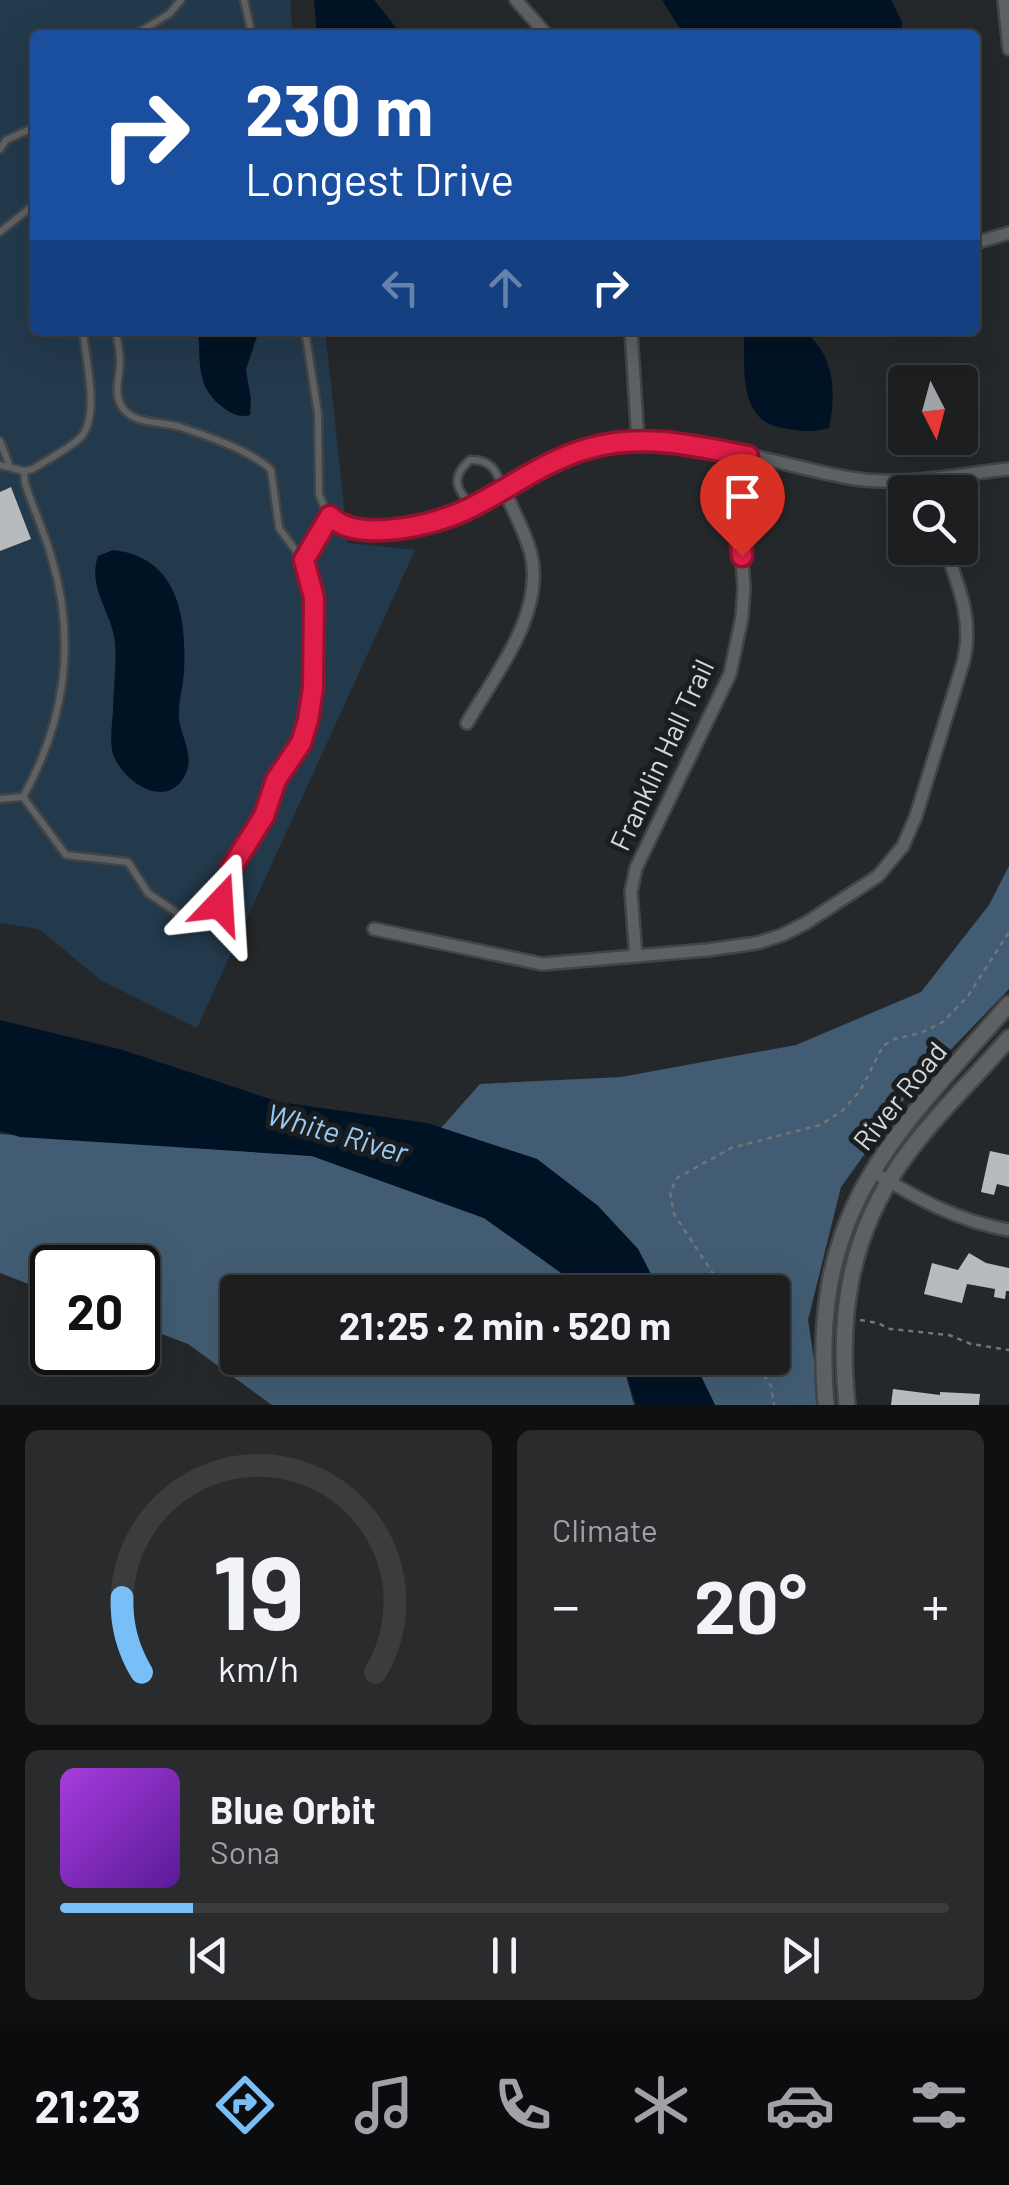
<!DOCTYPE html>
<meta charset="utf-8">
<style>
:root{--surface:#1c1e20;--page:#292b2d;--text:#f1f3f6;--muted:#a0a2a5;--line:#3a3c3e;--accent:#78bff7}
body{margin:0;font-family:Barlow,sans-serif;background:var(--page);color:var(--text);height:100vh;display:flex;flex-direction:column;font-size:38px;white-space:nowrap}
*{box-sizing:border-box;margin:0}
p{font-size:32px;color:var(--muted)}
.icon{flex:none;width:55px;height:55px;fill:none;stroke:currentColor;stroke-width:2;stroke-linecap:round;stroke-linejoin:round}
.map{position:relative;height:1405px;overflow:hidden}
.sheet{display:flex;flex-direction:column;gap:25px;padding:25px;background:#0f1012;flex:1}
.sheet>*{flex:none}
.banner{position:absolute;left:30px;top:30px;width:950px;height:305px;border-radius:10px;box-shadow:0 10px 40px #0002,0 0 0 2px var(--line);background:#1a4fa0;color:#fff;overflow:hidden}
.needle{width:65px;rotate:174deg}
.fabs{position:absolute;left:888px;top:365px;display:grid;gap:20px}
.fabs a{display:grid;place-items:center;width:90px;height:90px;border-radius:10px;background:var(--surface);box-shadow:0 10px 40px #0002,0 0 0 2px var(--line);font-size:50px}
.speed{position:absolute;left:30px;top:1245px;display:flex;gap:20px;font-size:50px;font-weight:700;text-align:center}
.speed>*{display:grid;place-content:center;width:130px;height:130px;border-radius:50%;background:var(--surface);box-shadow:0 10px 40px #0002,0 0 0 2px var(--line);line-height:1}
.speed .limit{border:5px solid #111;border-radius:15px;background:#fff;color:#111}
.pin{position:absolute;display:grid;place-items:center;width:85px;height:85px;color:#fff;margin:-102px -42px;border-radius:50% 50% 50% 0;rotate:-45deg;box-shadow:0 0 10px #0007}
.pin .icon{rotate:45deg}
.me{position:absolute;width:110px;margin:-55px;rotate:20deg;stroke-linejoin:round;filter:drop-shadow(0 0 8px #0008)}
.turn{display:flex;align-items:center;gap:35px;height:210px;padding:0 50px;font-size:45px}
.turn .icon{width:130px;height:130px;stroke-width:2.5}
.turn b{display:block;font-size:70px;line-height:85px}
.lanes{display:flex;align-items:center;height:95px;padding:0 50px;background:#0003;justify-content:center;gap:50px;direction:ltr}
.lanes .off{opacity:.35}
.big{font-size:75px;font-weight:700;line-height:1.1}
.sheet .card{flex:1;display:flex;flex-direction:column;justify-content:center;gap:15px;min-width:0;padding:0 35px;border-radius:15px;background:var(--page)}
.sheet .dial{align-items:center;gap:0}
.dial svg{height:260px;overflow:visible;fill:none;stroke:var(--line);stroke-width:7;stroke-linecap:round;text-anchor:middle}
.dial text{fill:var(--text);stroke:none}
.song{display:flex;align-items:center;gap:30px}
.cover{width:120px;height:120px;border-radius:15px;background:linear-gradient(135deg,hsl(280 70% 55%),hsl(270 70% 35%))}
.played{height:10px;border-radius:5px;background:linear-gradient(90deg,var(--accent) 15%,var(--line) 15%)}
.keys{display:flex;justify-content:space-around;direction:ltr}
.heat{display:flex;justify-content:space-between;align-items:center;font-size:55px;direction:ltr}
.sheet .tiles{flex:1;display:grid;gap:25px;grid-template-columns:1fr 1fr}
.card:last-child{grid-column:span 2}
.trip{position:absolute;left:220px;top:1275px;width:570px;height:100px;border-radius:10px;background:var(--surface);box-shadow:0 10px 40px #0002,0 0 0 2px var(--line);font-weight:700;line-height:100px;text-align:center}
.menu{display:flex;height:160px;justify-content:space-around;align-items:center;background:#0b0c0d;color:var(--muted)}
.menu .icon{width:70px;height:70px}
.menu .active{color:var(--accent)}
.menu b{font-size:45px;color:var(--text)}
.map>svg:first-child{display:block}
.green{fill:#233a4c}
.forest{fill:#425d73}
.water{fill:#001325}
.building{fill:#b8bbbe}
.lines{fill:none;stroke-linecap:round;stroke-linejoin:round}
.service-casing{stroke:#424446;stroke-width:11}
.minor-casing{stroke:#424446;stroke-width:16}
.secondary-casing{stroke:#424446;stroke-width:20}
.path{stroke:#727577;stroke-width:2.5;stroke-dasharray:5 5;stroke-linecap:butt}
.service{stroke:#5e6163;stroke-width:6}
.minor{stroke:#5e6163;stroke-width:11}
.secondary{stroke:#5e6163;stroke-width:15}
.route-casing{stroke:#92132f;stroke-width:25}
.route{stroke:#e11d48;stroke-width:18}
.labels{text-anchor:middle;stroke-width:10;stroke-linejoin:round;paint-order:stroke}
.street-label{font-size:28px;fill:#d6d8d9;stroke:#1b1e20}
.water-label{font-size:30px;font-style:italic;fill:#97c9f2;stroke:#1b1e20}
</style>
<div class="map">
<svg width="1009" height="1405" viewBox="0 0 1009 1405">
<rect width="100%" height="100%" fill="#25282a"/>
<polygon class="green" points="0,0 290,0 293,35 35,35 35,330 325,330 348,543 415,550 197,1028 102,981 39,929 0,923"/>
<g class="forest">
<polygon points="1009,866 1009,989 907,1095 841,1187 808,1320 821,1405 715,1405 692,1358 772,1358 772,1292 660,1292 638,1249 598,1206 537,1159 441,1128 480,1084 621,1077 796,1045 921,992 989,905"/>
<polygon points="0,1134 312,1156 484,1218 588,1292 238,1292 238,1358 621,1358 634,1405 272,1405 188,1344 138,1325 138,1268 52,1268 52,1293 0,1273"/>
</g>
<g class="water">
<polygon points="314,0 374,0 402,35 317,35"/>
<polygon points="662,0 891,0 902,22 902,35 684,35"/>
<path d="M 198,330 L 259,330 L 246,370 L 251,399 L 250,415 C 237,418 230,413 220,405 C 195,385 201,358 198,330 Z"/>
<path d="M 744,330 L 804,330 C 834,357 837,389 829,428 C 812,433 800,431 782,428 C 737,420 745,367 744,330 Z"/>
<path d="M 113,550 C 178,557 187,617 184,672 C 183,688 178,702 179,718 C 181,738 196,757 184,777 C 165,810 125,782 114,757 C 109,744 112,725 113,711 C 113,689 117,665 115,643 C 112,611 87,589 98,556 Z"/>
<polygon points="0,1020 123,1050 279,1102 427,1123 537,1159 598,1206 638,1249 660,1292 588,1292 484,1218 312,1156 20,1137 0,1131"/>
<polygon points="621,1358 692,1358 715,1405 636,1405"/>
</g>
<g class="building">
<polygon points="11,487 31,539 0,551 0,492"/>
<polygon points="990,1151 1009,1155 1009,1187 997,1184 994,1195 981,1192"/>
<polygon points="969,1253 986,1263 1009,1268 1009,1291 1006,1291 1005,1299 994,1297 995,1289 967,1284 962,1303 924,1294 932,1263 958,1270"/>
<polygon points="893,1389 940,1395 940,1392 980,1394 979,1405 891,1405"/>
</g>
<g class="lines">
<g class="service-casing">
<g id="service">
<polyline points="244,0 252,35"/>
<polyline points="134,35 169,14 181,0"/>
<polyline points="0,149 6,140 35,127"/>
<polyline points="0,232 35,204"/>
<polyline points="305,330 318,414 319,494 327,514 347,528"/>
<polyline points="0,441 10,467"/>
<path d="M 0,465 L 24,471 L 33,469 C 48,459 67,450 80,438 C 101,417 85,358 83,330"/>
<path d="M 472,507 C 456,489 450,477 470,460 C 491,459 496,470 503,488"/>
<polyline points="304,560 330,516"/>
<path d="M 23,797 C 65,722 77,640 51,556 C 44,531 33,508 25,483 L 24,471"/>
<path d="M 0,799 L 23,797 L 66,855 L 128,862 L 148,893 L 186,919 L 204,922 L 216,914 L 231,867 L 264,816 L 277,780 L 301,743 L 311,707 L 314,598 L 307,566 L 279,528 L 271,470 C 253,452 205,435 180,427 C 162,421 133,425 122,407 C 113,393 120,376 120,361 C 120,351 117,340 116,330"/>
</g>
</g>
<g class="minor-casing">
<g id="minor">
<polyline points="516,0 547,35"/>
<polyline points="1004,0 1009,49"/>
<polyline points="975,243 1009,233"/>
<polyline points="631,330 638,442"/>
<path d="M 349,528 C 369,533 388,530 408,525 C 428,521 449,518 467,509 C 516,486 557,454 611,444 C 687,430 775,465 850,478 C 902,487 958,474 1009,469"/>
<path d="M 467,723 C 495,674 545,614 531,554 C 525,531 513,511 504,489"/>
<path d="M 374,929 L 542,964 L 707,950 L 757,943 L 782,935 L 806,923 L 878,876 L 903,846 L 916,816 L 963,663 C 974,621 959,587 945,548"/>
<polyline points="636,956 631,892 636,868 730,674 742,617 744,588 738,503 748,456"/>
<path d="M 872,1171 C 916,1198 957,1221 1009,1230"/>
</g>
</g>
<g class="secondary-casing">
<g id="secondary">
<path d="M 826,1405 C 809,1210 890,1140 1009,1004"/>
<path d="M 847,1405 C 838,1315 849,1237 902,1161 C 933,1117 974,1079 1009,1038"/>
</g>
</g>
<g class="path">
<polyline points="725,1292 674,1214 670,1192 677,1178 731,1148 820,1125 841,1112 860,1091 883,1046 894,1039 921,1033 943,1022 968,996 1009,932"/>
<polyline points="860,1320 878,1323 890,1329 949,1335 971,1344 1009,1350"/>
<polyline points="753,1358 771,1386 774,1405"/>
</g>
<use href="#service" class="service"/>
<use href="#minor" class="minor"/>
<use href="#secondary" class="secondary"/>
</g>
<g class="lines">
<g class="route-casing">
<path id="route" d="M 220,904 L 232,867 L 264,816 L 276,780 L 301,743 L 308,720 L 313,688 L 314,598 L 304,560 L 330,516 C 357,544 436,525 468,509 C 509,489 545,460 590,448 C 643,433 696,446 748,456 L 738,503 L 742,556"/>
</g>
<use href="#route" class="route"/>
</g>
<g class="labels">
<g class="street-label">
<text transform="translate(662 755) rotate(-65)" y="10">Franklin Hall Trail</text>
<text transform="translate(900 1096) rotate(-51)" y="10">River Road</text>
</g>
<g class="water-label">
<text transform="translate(337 1134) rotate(16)" y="10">White River</text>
</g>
</g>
</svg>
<div class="fabs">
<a><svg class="needle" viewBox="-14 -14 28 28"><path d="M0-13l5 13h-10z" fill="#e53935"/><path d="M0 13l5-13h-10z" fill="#a0a2a5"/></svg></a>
<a><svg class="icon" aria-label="search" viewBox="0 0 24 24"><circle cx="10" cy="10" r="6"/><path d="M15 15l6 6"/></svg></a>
</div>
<div class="speed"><div class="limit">20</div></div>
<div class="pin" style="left:742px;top:556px;background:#d93025"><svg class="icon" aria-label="arrive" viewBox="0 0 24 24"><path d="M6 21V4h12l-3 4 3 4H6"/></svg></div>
<svg class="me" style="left:220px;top:904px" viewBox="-20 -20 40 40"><path d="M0-17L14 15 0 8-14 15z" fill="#e11d48" stroke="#fff" stroke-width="4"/></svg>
<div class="trip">21:25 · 2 min · 520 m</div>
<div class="banner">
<div class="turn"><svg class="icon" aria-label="right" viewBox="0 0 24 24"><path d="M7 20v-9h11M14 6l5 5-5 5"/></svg><div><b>230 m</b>Longest Drive</div></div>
<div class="lanes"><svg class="icon off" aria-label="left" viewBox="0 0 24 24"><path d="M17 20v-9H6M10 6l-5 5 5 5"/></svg><svg class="icon off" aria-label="ahead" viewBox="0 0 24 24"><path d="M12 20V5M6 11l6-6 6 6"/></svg><svg class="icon" aria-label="right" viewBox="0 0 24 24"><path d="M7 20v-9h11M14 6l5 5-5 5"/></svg></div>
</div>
</div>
<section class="sheet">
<div class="tiles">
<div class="card dial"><svg viewBox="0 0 100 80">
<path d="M14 69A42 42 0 1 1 86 69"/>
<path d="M14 69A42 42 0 0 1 8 46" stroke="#78bff7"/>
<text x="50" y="56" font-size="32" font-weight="700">19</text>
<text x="50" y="72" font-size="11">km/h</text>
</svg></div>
<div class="card"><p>Climate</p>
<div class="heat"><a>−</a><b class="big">20°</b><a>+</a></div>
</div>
<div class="card">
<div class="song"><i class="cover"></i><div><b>Blue Orbit</b><p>Sona</p></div></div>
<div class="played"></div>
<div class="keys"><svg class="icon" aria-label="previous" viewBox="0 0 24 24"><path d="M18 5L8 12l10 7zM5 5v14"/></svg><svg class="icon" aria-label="pause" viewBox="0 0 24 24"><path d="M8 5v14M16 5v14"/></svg><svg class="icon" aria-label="next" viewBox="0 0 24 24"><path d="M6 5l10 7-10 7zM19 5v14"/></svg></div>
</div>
</div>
</section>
<nav class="menu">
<b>21:23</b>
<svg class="icon active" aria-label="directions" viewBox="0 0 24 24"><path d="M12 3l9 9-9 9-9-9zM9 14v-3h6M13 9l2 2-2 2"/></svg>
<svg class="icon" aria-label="music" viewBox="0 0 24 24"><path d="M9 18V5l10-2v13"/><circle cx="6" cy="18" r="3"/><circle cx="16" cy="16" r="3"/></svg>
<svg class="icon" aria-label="phone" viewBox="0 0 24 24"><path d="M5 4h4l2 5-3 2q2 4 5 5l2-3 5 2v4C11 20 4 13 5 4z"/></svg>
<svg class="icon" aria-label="climate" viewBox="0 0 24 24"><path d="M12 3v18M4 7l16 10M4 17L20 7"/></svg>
<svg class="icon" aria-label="car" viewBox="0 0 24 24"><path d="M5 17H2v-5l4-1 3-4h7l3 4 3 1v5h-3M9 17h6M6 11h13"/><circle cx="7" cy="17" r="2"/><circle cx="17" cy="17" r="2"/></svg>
<svg class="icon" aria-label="filters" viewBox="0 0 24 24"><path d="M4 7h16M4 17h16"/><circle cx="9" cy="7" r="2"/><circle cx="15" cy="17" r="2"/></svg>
</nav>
